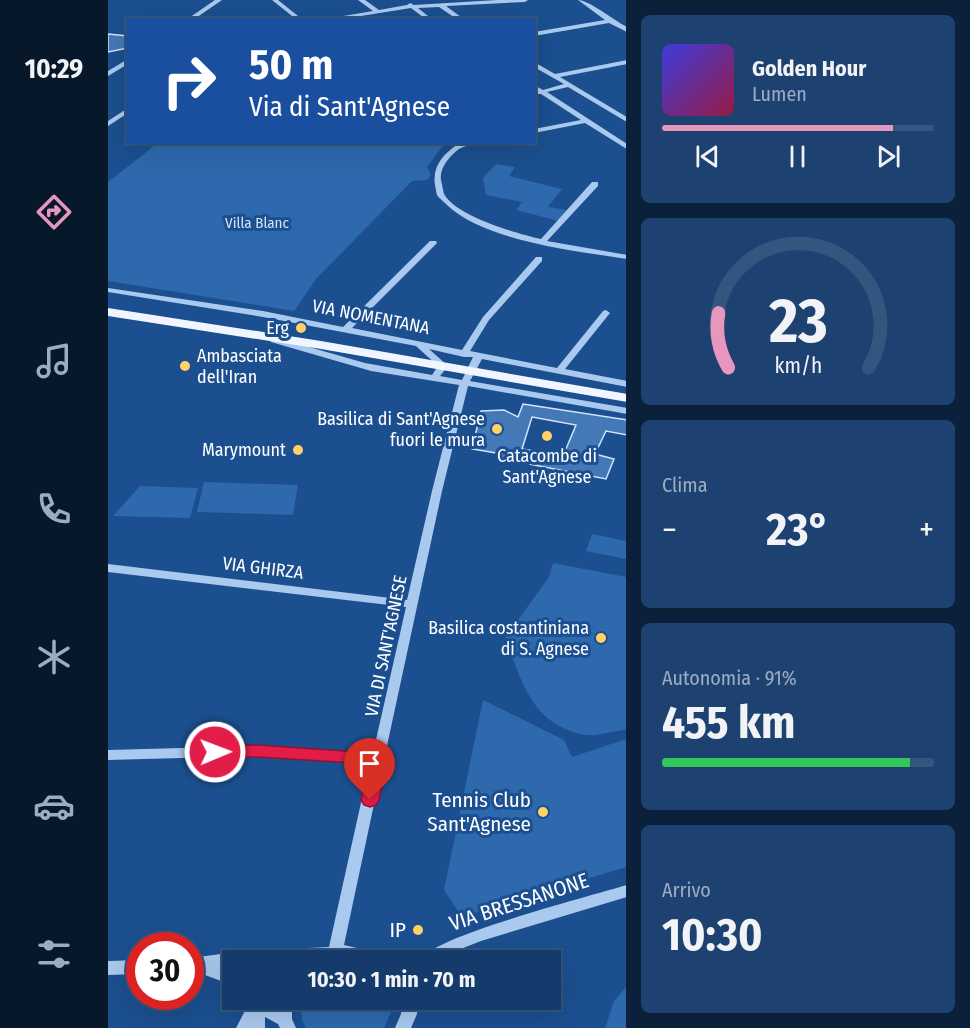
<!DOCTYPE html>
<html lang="it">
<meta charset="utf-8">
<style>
:root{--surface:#143b6b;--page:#1d4271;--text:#f1f3f6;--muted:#9dadc1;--line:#33557e;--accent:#e797bd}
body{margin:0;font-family:"Fira Sans Condensed",sans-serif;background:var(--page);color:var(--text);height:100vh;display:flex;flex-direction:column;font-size:22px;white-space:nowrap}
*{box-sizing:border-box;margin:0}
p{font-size:20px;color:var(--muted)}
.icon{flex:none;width:33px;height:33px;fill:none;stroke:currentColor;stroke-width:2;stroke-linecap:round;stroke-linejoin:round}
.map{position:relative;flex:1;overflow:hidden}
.side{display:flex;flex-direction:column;gap:15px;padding:15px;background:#0b203b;width:344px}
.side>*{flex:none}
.top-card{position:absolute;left:18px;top:18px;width:410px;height:126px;border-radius:0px;box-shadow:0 6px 24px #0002,0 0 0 2px var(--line);background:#1a4fa0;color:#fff;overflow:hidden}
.speed{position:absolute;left:18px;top:932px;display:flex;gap:12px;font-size:30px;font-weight:700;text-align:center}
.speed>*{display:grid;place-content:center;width:78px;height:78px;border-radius:50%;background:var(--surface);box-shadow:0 6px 24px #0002,0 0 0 2px var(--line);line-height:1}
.speed .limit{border:9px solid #d22;background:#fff;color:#111}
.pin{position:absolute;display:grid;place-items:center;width:51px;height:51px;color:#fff;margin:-62px -26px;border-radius:50% 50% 50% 0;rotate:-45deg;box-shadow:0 0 6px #0007}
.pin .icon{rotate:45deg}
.me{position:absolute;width:66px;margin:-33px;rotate:89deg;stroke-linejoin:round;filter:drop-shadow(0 0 4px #0008)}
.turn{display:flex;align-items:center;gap:21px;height:126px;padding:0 24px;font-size:27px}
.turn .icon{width:78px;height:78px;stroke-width:2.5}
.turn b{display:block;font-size:42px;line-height:51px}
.big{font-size:45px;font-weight:700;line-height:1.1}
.side .widget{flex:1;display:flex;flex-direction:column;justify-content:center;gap:9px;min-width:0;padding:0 21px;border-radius:9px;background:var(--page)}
.side .dial{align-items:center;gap:0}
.dial svg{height:156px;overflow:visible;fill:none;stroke:var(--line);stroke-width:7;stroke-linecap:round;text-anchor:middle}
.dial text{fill:var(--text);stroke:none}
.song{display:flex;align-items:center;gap:18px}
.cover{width:72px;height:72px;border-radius:9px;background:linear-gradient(135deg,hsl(240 70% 55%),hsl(340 70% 35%))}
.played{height:6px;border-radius:3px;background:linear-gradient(90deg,var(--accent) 85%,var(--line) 85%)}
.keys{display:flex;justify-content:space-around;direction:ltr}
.heat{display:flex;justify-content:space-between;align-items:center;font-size:33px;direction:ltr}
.charge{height:9px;border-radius:4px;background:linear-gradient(90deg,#34c759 91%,var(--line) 0)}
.trip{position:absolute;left:114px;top:950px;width:339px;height:60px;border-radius:0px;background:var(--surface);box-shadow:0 6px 24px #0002,0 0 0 2px var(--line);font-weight:700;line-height:60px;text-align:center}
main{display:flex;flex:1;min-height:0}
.menu{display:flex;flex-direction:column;width:108px;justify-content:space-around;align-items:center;background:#08182b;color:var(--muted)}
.menu .icon{width:42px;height:42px}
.menu .current{color:var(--accent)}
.menu b{font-size:27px;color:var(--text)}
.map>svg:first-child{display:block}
.green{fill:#2e69ad}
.building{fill:#4478b7;stroke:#cfe3fa;stroke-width:1.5;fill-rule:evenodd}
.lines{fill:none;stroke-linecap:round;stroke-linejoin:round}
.minor{fill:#a9c9ee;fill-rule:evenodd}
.major{fill:#f0f6ff;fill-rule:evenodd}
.route{fill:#e11d48;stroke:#92132f;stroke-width:1.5}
.poi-dot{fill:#ffd166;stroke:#1b4f8f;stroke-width:2}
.labels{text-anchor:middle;stroke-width:6;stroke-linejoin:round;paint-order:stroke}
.far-park-label{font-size:15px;fill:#cfe3fa;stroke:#1b4f8f}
.street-label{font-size:18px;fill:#fff;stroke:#1b4f8f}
.poi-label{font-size:18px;fill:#fff;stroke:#1b4f8f;text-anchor:end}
.near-poi-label{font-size:21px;fill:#fff;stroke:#1b4f8f;text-anchor:end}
.near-street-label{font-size:21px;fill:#fff;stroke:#1b4f8f}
</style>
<main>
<nav class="menu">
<b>10:29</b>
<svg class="icon current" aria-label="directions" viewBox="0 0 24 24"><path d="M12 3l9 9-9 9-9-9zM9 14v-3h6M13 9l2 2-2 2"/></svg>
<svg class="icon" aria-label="music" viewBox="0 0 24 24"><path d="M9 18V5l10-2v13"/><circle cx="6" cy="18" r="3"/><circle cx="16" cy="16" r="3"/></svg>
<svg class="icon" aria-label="phone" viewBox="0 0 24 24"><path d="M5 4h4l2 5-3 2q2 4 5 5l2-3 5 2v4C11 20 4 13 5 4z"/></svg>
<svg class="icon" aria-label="climate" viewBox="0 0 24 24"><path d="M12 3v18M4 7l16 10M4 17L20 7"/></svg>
<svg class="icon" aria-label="car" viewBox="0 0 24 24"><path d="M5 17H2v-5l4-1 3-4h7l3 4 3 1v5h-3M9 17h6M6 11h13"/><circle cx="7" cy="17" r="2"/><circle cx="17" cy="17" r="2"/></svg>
<svg class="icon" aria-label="filters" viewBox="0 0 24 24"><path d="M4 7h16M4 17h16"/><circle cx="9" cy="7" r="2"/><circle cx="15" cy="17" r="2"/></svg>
</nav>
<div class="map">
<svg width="519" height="1028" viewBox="0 0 519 1028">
<rect width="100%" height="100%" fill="#1b4f8f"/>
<g class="green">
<polygon points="51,142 337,142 337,143 319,167 323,175 319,180 304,181 208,279 186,311 0,281 0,182"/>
<polygon points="388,164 407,167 401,176 454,189 440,207 459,210 451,221 408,210 414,202 378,195 375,178"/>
<polygon points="96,482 190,485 185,515 89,512"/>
<polygon points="32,486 90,488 82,518 5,516"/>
<polygon points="484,534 518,541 518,559 478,551"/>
<path d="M 445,563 L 518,577 L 519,728 L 516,730 C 505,731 490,736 479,735 C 424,726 415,683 397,638 L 441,577 Z"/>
<polygon points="375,700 456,740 464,757 518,739 518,867 354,917 336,890"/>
<polygon points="518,987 518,1028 497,1028 506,1001"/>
<polygon points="193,999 282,999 283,1012 276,1028 198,1028 194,1020"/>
</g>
<g class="building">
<polygon points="0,34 20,36 20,48 0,52"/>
<path d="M 415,404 L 519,420 L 519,435 L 498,431 L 487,454 L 506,459 L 498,479 L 400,460 L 394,458 L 394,454 L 364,449 L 373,411 L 396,410 L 410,417 ZM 424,417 L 468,425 L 455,456 L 414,449 Z"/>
</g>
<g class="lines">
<g class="minor">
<polygon points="107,0 114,0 85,20 78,20"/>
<polygon points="164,0 170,0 195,20 189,20"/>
<polygon points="250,0 257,0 271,10 299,5 302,3 306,5 389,0 420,0 417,2 338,6 357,20 350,20 331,7 310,8 325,20 319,20 303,8 228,20 212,20 265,11"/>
<path d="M 470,0 C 481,0 507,21 519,27 L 519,32 L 501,23 L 426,36 L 426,32 L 497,20 Z"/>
<polygon points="147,16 150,18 149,20 143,20"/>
<polygon points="20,59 20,64 0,76 0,71"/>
<polygon points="519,60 519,64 452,77 519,117 519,122 460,87 439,92 519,144 519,149 477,123 426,133 426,129 473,120 433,94 427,94 426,93 428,91 426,90 426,85 435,90 456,84 426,67 426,62 447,74"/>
<polygon points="20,108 20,113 0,126 0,121"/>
<path d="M 349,142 L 373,142 C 367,145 357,145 351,149 C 342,156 331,168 333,180 C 334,184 335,190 336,194 C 349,217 408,233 433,239 L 484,182 L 490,182 L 490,186 L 439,241 L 519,255 L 519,259 C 468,251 376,241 339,205 C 336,202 331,198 329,195 C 328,192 328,189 327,185 C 324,167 335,154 350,144 Z"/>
<path d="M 322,241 L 328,241 L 329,243 L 244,328 L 354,350 L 375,317 L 428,257 L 434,257 L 434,261 L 381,320 L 362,351 L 449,368 L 495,311 L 498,310 L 502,313 L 457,369 L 519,381 L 519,387 L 374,359 L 362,381 L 519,408 L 519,414 L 360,386 L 334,491 L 277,755 L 278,758 L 275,762 L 236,945 L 275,954 L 280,955 L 282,960 L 249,960 L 239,957 L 209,960 L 124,960 L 124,965 L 112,967 L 124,972 L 124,985 L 86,971 L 82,971 L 82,958 L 136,951 L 221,947 L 262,762 L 150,756 L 0,760 L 0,750 L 150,746 L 265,753 L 298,607 L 0,572 L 0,564 L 299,600 L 324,491 L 351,385 L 263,371 L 163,342 L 162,340 L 166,337 L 257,363 L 324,375 L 330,366 L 308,346 L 155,317 L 0,292 L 0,288 L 155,311 L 235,327 ZM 321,349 L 356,357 L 365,357 L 354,380 L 332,376 L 340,366 Z"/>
<path d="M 519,885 L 519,897 L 373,941 L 350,950 L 332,960 L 312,960 C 323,937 486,895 519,885 Z"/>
<polygon points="32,960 32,974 0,975 0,961"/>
<polygon points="147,999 166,999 163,1004 168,1007 168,999 184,999 184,1019 188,1028 172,1028 170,1024 157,1017 157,1028 128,1028 140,1005"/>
<polygon points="294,999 310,999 309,1014 303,1028 287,1028 293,1014"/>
</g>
<polygon class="major" points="0,308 213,341 519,394 519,402 213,349 0,316"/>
</g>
<polygon class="route" points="150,745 278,754 280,758 271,800 268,805 262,807 256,805 253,800 262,764 150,757 107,758 101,757 99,752 101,748 107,746"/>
<g class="poi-dot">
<circle cx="193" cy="328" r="6"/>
<circle cx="77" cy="366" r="6"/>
<circle cx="389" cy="429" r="6"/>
<circle cx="439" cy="436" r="6"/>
<circle cx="190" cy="450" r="6"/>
<circle cx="493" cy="638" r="6"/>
<circle cx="435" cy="812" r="6"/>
<circle cx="310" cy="930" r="6"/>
</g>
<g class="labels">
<g class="far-park-label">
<text x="149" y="228">Villa Blanc</text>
</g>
<g class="street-label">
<text transform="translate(263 317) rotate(11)" y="6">VIA NOMENTANA</text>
<text transform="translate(155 568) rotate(7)" y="6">VIA GHIRZA</text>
<text transform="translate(278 646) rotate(-78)" y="6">VIA DI SANT'AGNESE</text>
</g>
<g class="poi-label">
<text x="181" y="334">Erg</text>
<text x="89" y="362" text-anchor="start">Ambasciata<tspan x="89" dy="21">dell'Iran</tspan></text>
<text x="377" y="425">Basilica di Sant'Agnese<tspan x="377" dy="21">fuori le mura</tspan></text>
<text x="178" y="456">Marymount</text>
<text x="439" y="462" text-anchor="middle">Catacombe di<tspan x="439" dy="21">Sant'Agnese</tspan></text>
<text x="481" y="634">Basilica costantiniana<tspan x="481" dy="21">di S. Agnese</tspan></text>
</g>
<g class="near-poi-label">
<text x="423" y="807">Tennis Club<tspan x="423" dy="24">Sant'Agnese</tspan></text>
<text x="298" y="937">IP</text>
</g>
<g class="near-street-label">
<text transform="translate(411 902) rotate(-18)" y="7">VIA BRESSANONE</text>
</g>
</g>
</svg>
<div class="speed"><div class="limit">30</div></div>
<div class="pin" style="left:262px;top:800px;background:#d93025"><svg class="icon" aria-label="arrive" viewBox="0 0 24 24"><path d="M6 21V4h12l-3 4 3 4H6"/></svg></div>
<svg class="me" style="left:107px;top:752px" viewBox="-20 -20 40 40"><circle r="17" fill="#e11d48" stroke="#fff" stroke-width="3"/><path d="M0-11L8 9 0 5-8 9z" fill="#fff"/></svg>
<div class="trip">10:30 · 1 min · 70 m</div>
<div class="top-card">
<div class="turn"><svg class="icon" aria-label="right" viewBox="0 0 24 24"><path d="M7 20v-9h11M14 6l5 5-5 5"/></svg><div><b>50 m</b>Via di Sant'Agnese</div></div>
</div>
</div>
<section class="side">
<div class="widget">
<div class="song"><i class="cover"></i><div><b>Golden Hour</b><p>Lumen</p></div></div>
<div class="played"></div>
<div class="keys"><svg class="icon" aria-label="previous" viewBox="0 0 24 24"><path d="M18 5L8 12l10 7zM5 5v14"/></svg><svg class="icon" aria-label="pause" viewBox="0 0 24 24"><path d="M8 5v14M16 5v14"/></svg><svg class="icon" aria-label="next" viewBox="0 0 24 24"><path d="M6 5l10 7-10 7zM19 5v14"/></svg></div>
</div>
<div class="widget dial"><svg viewBox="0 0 100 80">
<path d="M14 69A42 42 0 1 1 86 69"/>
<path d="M14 69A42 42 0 0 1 9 41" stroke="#e797bd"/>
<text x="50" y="56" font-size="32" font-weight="700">23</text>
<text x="50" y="72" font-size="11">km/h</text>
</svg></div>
<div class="widget"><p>Clima</p>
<div class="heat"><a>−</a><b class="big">23°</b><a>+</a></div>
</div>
<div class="widget"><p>Autonomia · 91%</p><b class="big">455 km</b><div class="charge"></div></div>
<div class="widget"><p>Arrivo</p><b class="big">10:30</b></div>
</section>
</main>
